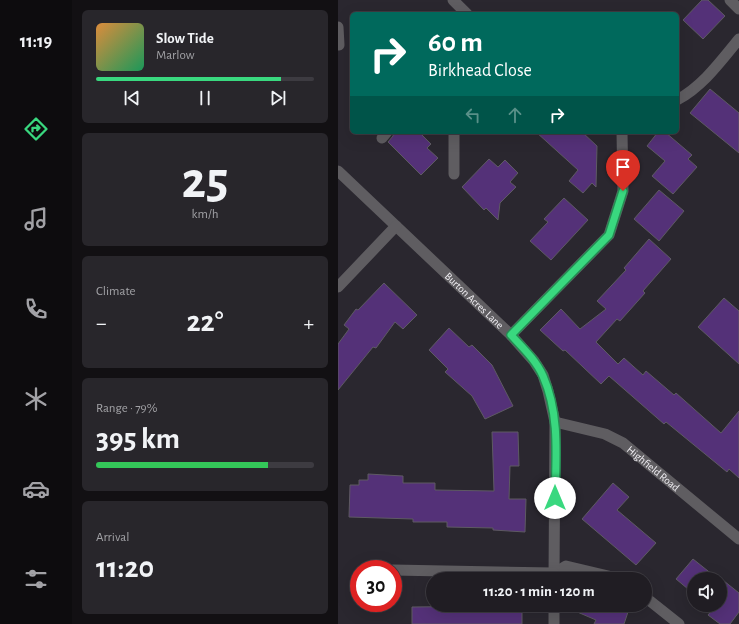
<!DOCTYPE html>
<meta charset="utf-8">
<style>
:root{--surface:#201d23;--page:#28262b;--text:#f1f3f6;--muted:#a2a2a6;--line:#3d3b41;--accent:#39d87f}
body{margin:0;font-family:"Alegreya Sans",sans-serif;background:var(--page);color:var(--text);height:100vh;display:flex;flex-direction:column;font-size:15px;white-space:nowrap}
*{box-sizing:border-box;margin:0}
p{font-size:13px;color:var(--muted)}
.icon{flex:none;width:22px;height:22px;fill:none;stroke:currentColor;stroke-width:2;stroke-linecap:round;stroke-linejoin:round}
.map{position:relative;flex:1;overflow:hidden}
.sheet{display:flex;flex-direction:column;gap:10px;padding:10px;background:#121013;width:266px}
.sheet>*{flex:none}
.hud{position:absolute;left:12px;top:12px;width:329px;height:122px;border-radius:6px;box-shadow:0 4px 16px #0002,0 0 0 1px var(--line);background:#00695c;color:#fff;overflow:hidden}
.buttons{position:absolute;left:349px;top:572px;display:grid;gap:8px}
.buttons a{display:grid;place-items:center;width:40px;height:40px;border-radius:50%;background:var(--surface);box-shadow:0 4px 16px #0002,0 0 0 1px var(--line);font-size:20px}
.speed{position:absolute;left:12px;top:560px;display:flex;gap:8px;font-size:20px;font-weight:700;text-align:center}
.speed>*{display:grid;place-content:center;width:52px;height:52px;border-radius:50%;background:var(--surface);box-shadow:0 4px 16px #0002,0 0 0 1px var(--line);line-height:1}
.speed .limit{border:6px solid #d22;background:#fff;color:#111}
.pin{position:absolute;display:grid;place-items:center;width:34px;height:34px;color:#fff;margin:-41px -17px;border-radius:50% 50% 50% 0;rotate:-45deg;box-shadow:0 0 4px #0007}
.pin .icon{rotate:45deg}
.me{position:absolute;width:44px;margin:-22px;rotate:0deg;stroke-linejoin:round;filter:drop-shadow(0 0 3px #0008)}
.turn{display:flex;align-items:center;gap:14px;height:84px;padding:0 12px;font-size:18px}
.turn .icon{width:52px;height:52px;stroke-width:2.5}
.turn b{display:block;font-size:28px;line-height:34px}
.lanes{display:flex;align-items:center;height:38px;padding:0 12px;background:#0003;justify-content:center;gap:20px;direction:ltr}
.lanes .off{opacity:.35}
.big{font-size:30px;font-weight:700;line-height:1.1}
.sheet .tile{flex:1;display:flex;flex-direction:column;justify-content:center;gap:6px;min-width:0;padding:0 14px;border-radius:6px;background:var(--page)}
.sheet .dial{align-items:center;gap:0}
.dial b{font-size:52px;line-height:1}
.song{display:flex;align-items:center;gap:12px}
.cover{width:48px;height:48px;border-radius:6px;background:linear-gradient(135deg,hsl(30 70% 55%),hsl(150 70% 35%))}
.played{height:4px;border-radius:2px;background:linear-gradient(90deg,var(--accent) 85%,var(--line) 85%)}
.keys{display:flex;justify-content:space-around;direction:ltr}
.heat{display:flex;justify-content:space-between;align-items:center;font-size:22px;direction:ltr}
.charge{height:6px;border-radius:3px;background:linear-gradient(90deg,#34c759 79%,var(--line) 0)}
.trip{position:absolute;left:88px;top:572px;width:226px;height:40px;border-radius:20px;background:var(--surface);box-shadow:0 4px 16px #0002,0 0 0 1px var(--line);font-weight:700;line-height:40px;text-align:center}
main{display:flex;flex:1;min-height:0}
.menu{display:flex;flex-direction:column;width:72px;justify-content:space-around;align-items:center;background:#0d0c0e;color:var(--muted)}
.menu .icon{width:28px;height:28px}
.menu .selected{color:var(--accent)}
.menu b{font-size:18px;color:var(--text)}
.map>svg:first-child{display:block}
.building{fill:#543178;stroke:#5e5a63}
.lines{fill:none;stroke-linecap:round;stroke-linejoin:round}
.service{stroke:#5f5d61;stroke-width:11}
.minor{stroke:#5f5d61;stroke-width:11}
.route-casing{stroke:#258c53;stroke-width:10}
.route{stroke:#39d87f;stroke-width:7}
.labels{text-anchor:middle;stroke-width:4;stroke-linejoin:round;paint-order:stroke}
.street-label{font-size:11px;fill:#f0eef3;stroke:#211e25}
</style>
<main>
<nav class="menu">
<b>11:19</b>
<svg class="icon selected" aria-label="directions" viewBox="0 0 24 24"><path d="M12 3l9 9-9 9-9-9zM9 14v-3h6M13 9l2 2-2 2"/></svg>
<svg class="icon" aria-label="music" viewBox="0 0 24 24"><path d="M9 18V5l10-2v13"/><circle cx="6" cy="18" r="3"/><circle cx="16" cy="16" r="3"/></svg>
<svg class="icon" aria-label="phone" viewBox="0 0 24 24"><path d="M5 4h4l2 5-3 2q2 4 5 5l2-3 5 2v4C11 20 4 13 5 4z"/></svg>
<svg class="icon" aria-label="climate" viewBox="0 0 24 24"><path d="M12 3v18M4 7l16 10M4 17L20 7"/></svg>
<svg class="icon" aria-label="car" viewBox="0 0 24 24"><path d="M5 17H2v-5l4-1 3-4h7l3 4 3 1v5h-3M9 17h6M6 11h13"/><circle cx="7" cy="17" r="2"/><circle cx="17" cy="17" r="2"/></svg>
<svg class="icon" aria-label="filters" viewBox="0 0 24 24"><path d="M4 7h16M4 17h16"/><circle cx="9" cy="7" r="2"/><circle cx="15" cy="17" r="2"/></svg>
</nav>
<section class="sheet">
<div class="tile">
<div class="song"><i class="cover"></i><div><b>Slow Tide</b><p>Marlow</p></div></div>
<div class="played"></div>
<div class="keys"><svg class="icon" aria-label="previous" viewBox="0 0 24 24"><path d="M18 5L8 12l10 7zM5 5v14"/></svg><svg class="icon" aria-label="pause" viewBox="0 0 24 24"><path d="M8 5v14M16 5v14"/></svg><svg class="icon" aria-label="next" viewBox="0 0 24 24"><path d="M6 5l10 7-10 7zM19 5v14"/></svg></div>
</div>
<div class="tile dial"><b>25</b><p>km/h</p></div>
<div class="tile"><p>Climate</p>
<div class="heat"><a>−</a><b class="big">22°</b><a>+</a></div>
</div>
<div class="tile"><p>Range · 79%</p><b class="big">395 km</b><div class="charge"></div></div>
<div class="tile"><p>Arrival</p><b class="big">11:20</b></div>
</section>
<div class="map">
<svg width="401" height="624" viewBox="0 0 401 624">
<rect width="100%" height="100%" fill="#2a272f"/>
<g class="building">
<polygon points="364,0 370,0 387,16 365,39 345,20"/>
<polygon points="372,89 401,113 401,153 352,113"/>
<polygon points="56,132 81,132 93,144 89,148 100,158 83,175 50,142 55,136"/>
<polygon points="198,132 244,132 259,146 258,187 254,183 245,193 231,181 240,170"/>
<polygon points="320,132 327,132 354,155 350,159 359,167 335,194 314,176 327,161 309,146"/>
<polygon points="151,159 160,167 167,160 180,173 172,182 178,187 162,203 160,220 148,208 146,210 124,187"/>
<polygon points="321,190 346,211 321,241 296,219"/>
<polygon points="226,198 250,220 213,260 192,241 210,222 206,219"/>
<polygon points="311,239 333,259 305,291 307,293 282,321 279,319 258,342 280,364 286,358 305,375 308,371 336,395 338,393 383,433 401,411 401,478 391,469 389,472 328,422 326,424 271,376 263,384 227,350 225,351 202,330 223,309 242,329 268,309 259,301 288,270 286,268"/>
<polygon points="46,283 79,315 65,329 57,322 38,348 35,347 0,390 0,344 11,329 6,325 18,309 20,310"/>
<polygon points="386,298 401,311 401,364 360,327"/>
<polygon points="111,328 131,347 134,345 154,365 175,406 147,419 134,396 107,372 110,369 91,350"/>
<polygon points="154,432 180,432 181,466 172,466 171,499 188,499 187,532 155,530 155,528 109,527 109,522 75,522 75,519 11,517 12,485 21,485 21,480 30,480 30,474 65,476 65,483 97,483 97,490 156,491"/>
<polygon points="275,483 291,497 279,510 318,543 298,565 244,519"/>
<polygon points="355,559 380,579 356,579 356,594 338,579"/>
<polygon points="382,581 385,583 386,581 401,593 401,612 392,624 382,624 370,615 375,609 370,605 382,605"/>
<polygon points="163,605 184,605 184,624 74,624 74,607 163,606"/>
<polygon points="223,605 279,605 291,609 286,624 256,624 258,620"/>
</g>
<g class="lines">
<g class="service">
<polyline points="0,27 1,45"/>
<polyline points="116,132 116,174"/>
<polyline points="44,138 49,132"/>
<polyline points="216,573 228,566 283,579"/>
<polyline points="307,597 341,624"/>
</g>
<g class="minor">
<polyline points="115,0 129,14"/>
<polyline points="392,0 401,9"/>
<path d="M 339,100 C 365,86 382,62 401,39"/>
<path id="s1" d="M 0,171 L 173,335 L 196,361 L 205,375 L 210,391 L 217,422 L 216,579"/>
<polyline points="0,287 58,226"/>
<polyline points="173,335 271,235 285,191 284,132"/>
<path id="s2" d="M 217,422 L 267,434 L 285,443 L 401,539"/>
<polyline points="55,570 216,573"/>
<polyline points="216,624 216,605"/>
</g>
</g>
<g class="lines">
<g class="route-casing">
<path id="route" d="M 217,498 C 218,457 222,414 205,376 C 198,360 184,347 173,335 L 271,235 L 285,191"/>
</g>
<use href="#route" class="route"/>
</g>
<g class="labels">
<g class="street-label">
<text dy="4" stroke="none"><textPath href="#s1" startOffset="188">Burton Acres Lane</textPath></text>
<text dy="4" stroke="none"><textPath href="#s2" startOffset="111">Highfield Road</textPath></text>
</g>
</g>
</svg>
<div class="buttons">
<a><svg class="icon" aria-label="sound" viewBox="0 0 24 24"><path d="M4 9h4l5-4v14l-5-4H4zM17 9q2 3 0 6"/></svg></a>
</div>
<div class="speed"><div class="limit">30</div></div>
<div class="pin" style="left:285px;top:191px;background:#d93025"><svg class="icon" aria-label="arrive" viewBox="0 0 24 24"><path d="M6 21V4h12l-3 4 3 4H6"/></svg></div>
<svg class="me" style="left:217px;top:498px" viewBox="-20 -20 40 40"><circle r="19" fill="#fff"/><path d="M0-13L10 11 0 6-10 11z" fill="#39d87f"/></svg>
<div class="trip">11:20 · 1 min · 120 m</div>
<div class="hud">
<div class="turn"><svg class="icon" aria-label="right" viewBox="0 0 24 24"><path d="M7 20v-9h11M14 6l5 5-5 5"/></svg><div><b>60 m</b>Birkhead Close</div></div>
<div class="lanes"><svg class="icon off" aria-label="left" viewBox="0 0 24 24"><path d="M17 20v-9H6M10 6l-5 5 5 5"/></svg><svg class="icon off" aria-label="ahead" viewBox="0 0 24 24"><path d="M12 20V5M6 11l6-6 6 6"/></svg><svg class="icon" aria-label="right" viewBox="0 0 24 24"><path d="M7 20v-9h11M14 6l5 5-5 5"/></svg></div>
</div>
</div>
</main>
